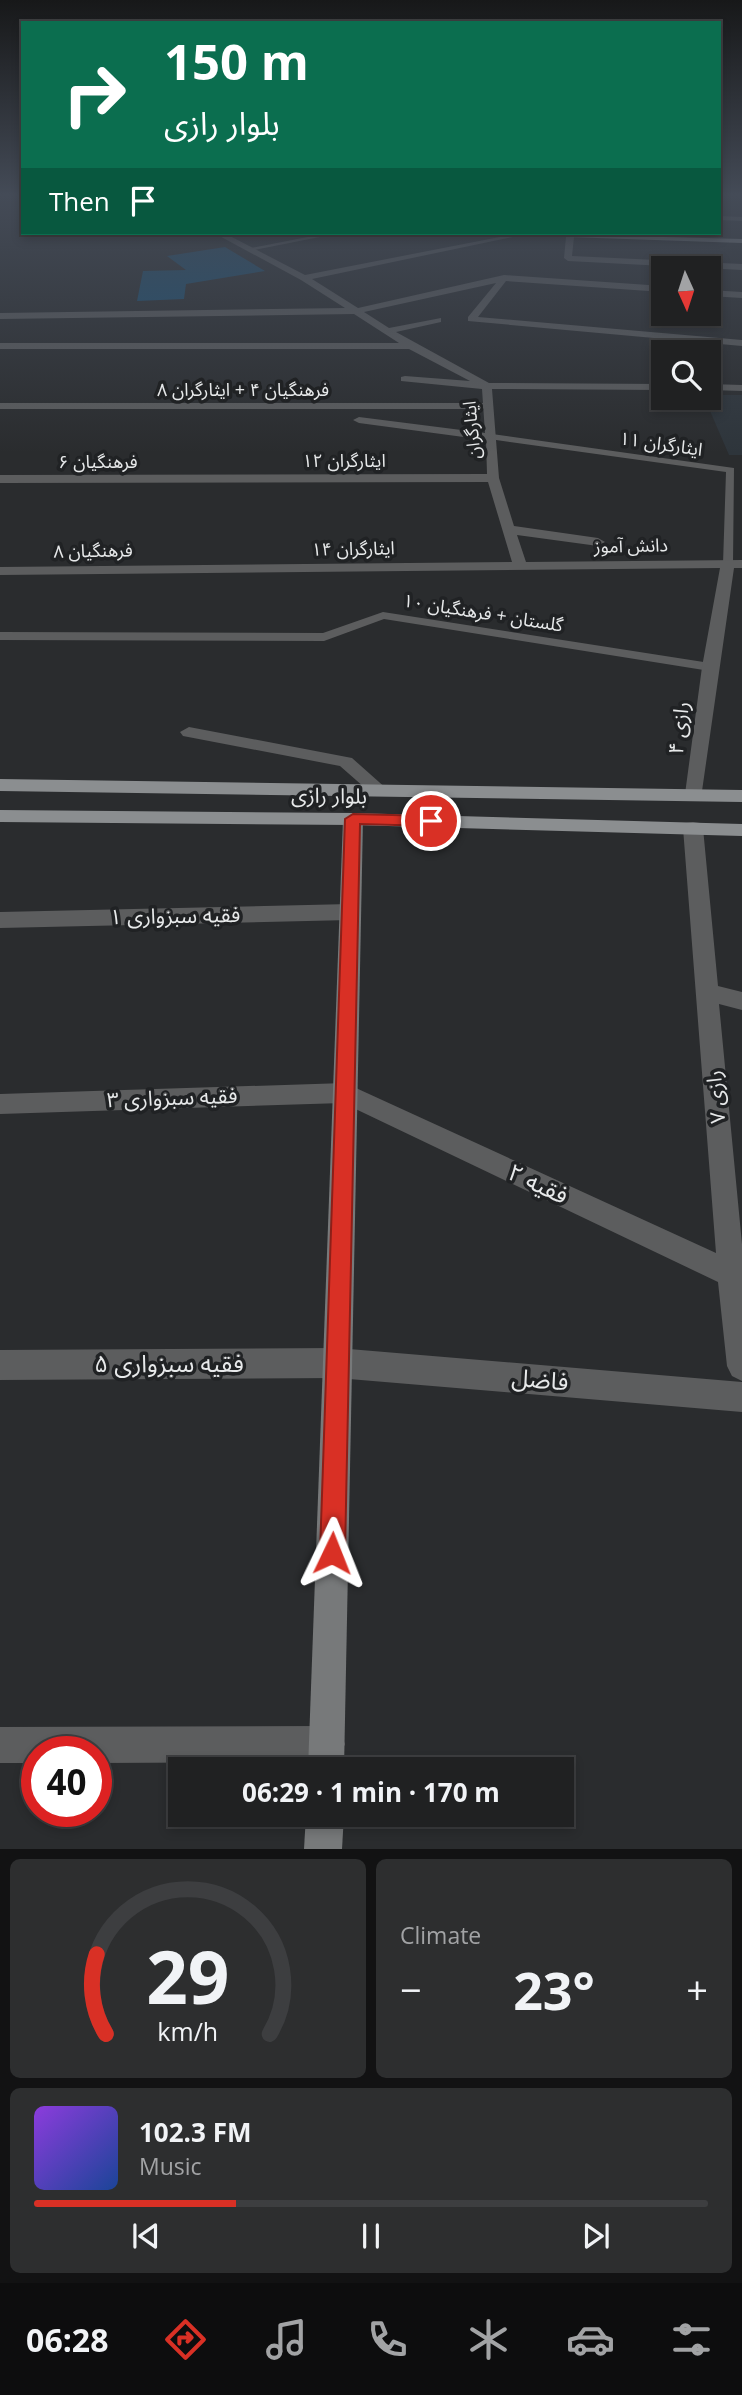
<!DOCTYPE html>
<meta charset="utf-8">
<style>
:root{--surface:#202122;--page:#2d2e2f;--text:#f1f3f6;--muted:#a2a3a5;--line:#3d3e40;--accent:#d93025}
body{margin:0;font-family:"Open Sans","Noto Sans Arabic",sans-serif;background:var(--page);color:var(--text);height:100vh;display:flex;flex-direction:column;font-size:26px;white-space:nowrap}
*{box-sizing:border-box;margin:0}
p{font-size:23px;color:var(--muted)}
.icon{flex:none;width:38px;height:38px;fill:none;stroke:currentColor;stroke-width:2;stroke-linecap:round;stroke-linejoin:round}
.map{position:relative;height:1849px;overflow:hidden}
.drawer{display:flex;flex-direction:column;gap:10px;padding:10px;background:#121213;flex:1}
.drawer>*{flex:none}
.guide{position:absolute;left:21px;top:21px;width:700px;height:214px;border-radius:0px;box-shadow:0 4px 10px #0003,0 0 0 2px var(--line);background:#0b6e4f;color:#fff;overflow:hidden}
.needle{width:46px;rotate:177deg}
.fabs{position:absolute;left:651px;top:256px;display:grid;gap:14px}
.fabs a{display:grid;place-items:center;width:70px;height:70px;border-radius:0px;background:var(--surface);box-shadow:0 4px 10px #0003,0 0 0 2px var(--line);font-size:35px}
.speed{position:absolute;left:21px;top:1736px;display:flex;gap:14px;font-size:35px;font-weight:700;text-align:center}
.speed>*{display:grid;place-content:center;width:91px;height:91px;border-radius:50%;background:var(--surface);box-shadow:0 4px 10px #0003,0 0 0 2px var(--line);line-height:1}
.speed .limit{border:10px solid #d22;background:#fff;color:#111}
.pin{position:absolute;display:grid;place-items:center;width:60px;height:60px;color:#fff;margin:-30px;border:4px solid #fff;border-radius:50%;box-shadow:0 2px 7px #0007}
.me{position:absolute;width:77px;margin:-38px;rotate:2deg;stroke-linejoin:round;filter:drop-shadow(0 0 5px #0008)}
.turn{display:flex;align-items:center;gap:24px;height:147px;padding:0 28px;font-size:32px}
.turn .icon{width:91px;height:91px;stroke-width:2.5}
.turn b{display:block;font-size:49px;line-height:60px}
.then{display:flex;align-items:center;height:66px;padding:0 28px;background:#0003;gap:14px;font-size:26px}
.big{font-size:52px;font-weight:700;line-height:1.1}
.drawer .card{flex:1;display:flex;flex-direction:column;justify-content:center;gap:10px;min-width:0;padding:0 24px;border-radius:10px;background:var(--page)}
.drawer .dial{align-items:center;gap:0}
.dial svg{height:182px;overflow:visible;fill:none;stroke:var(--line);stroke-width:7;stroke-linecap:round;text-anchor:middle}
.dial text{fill:var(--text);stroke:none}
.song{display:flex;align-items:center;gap:21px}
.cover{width:84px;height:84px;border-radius:10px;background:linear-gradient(135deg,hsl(270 70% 55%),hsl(220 70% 35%))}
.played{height:7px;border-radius:4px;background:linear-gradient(90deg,var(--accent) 30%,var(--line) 30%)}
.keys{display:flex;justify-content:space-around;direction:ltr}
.heat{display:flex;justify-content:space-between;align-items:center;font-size:38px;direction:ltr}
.drawer .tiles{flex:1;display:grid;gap:10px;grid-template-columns:1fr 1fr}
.card:last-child{grid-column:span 2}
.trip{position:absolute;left:168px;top:1757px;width:406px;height:70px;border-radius:0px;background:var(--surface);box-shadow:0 4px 10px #0003,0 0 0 2px var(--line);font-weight:700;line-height:70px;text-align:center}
.dock{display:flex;height:112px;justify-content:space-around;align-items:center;background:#0d0d0e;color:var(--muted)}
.dock .icon{width:49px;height:49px}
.dock .on{color:var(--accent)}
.dock b{font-size:32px;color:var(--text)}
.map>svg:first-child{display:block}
.built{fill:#2e353b}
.green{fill:#185177}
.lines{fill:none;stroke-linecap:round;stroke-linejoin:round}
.lane{fill:#5c5d5e;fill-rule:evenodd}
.street{fill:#5c5d5e;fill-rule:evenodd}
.secondary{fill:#77797a;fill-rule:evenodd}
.primary{fill:#8b8e90;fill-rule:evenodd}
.route{fill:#d93025;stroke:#8d1f18;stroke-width:2}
.labels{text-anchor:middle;stroke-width:7;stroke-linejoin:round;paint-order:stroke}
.far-street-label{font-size:18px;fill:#e7e9ea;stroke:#202224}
.street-label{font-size:21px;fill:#e7e9ea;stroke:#202224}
.near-street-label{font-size:24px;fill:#e7e9ea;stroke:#202224}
</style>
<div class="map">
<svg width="742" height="1849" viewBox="0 0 742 1849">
<rect width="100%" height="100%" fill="#2a2c2e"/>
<polygon class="built" points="709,395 742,395 742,455 729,455 704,397 709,397"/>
<polygon class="green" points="225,247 265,271 186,284 184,299 137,301 143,271 186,270 167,256"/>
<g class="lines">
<g class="lane">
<polygon points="328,233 340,233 249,251 246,249"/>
<polygon points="0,403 487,403 491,406 487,409 0,409"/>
<polygon points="492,434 734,468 733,564 728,567 723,564 726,472 489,439 488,437"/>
<polygon points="383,612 710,663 716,667 710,671 384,619 324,641 0,640 0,632 323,633"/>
</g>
<g class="street">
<polygon points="719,216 742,217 742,221 719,220"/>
<polygon points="214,233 224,233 305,275 520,233 517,236 312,279 358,308 504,275 663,286 663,292 506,281 478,317 742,340 742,346 468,321 468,317 496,283 364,312 389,328 441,318 441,322 396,332 489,383 663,384 663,390 492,389 499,478 514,526 598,538 605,542 598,546 517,535 526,562 742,560 742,568 734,568 701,798 694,800 685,794 702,667 720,568 0,575 0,567 512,562 488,482 0,483 0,475 487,474 486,440 359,423 353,420 359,417 485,433 482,389 401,381 401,377 405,376 470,381 409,349 0,349 0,343 399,343 354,314 0,319 0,313 345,308 301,280"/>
<polygon points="570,235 574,237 572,256 742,264 742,270 568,261 564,258 566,237"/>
<polygon points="709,290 742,292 742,298 709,296"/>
<polygon points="709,384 742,385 742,391 709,390"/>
<polygon points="189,727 352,758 388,790 386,794 372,794 340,766 183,736 180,732"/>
<polygon points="693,822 700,823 703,828 718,986 742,992 742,1010 719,1004 742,1244 742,1381 732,1376 727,1366 718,1282 343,1103 0,1114 0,1094 345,1083 716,1253 683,828 686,823"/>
<polygon points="350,904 357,907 360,912 357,917 350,920 0,928 0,912"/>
<polygon points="337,1348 742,1382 742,1412 337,1378 0,1380 0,1350"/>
<polygon points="327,1726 340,1731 345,1744 340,1757 327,1762 96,1763 96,1752 37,1752 37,1763 0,1763 0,1727"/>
</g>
<g class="secondary">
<polygon points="353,813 360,815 363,819 344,1769 308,1769 343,819 346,815"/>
<polygon points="306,1815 344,1815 342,1849 304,1849"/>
</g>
<g class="primary">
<polygon points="506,233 742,239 742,243 510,235"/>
<polygon points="0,779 742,790 742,802 0,791"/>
<polygon points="0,810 353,813 742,824 742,836 353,825 0,822"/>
</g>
</g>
<linearGradient id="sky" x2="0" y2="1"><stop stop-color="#171819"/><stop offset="0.43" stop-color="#444b57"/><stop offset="1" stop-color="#444b57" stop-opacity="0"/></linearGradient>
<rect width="742" height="453" fill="url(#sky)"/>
<polygon class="route" points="353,814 431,816 438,821 431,826 360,824 345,1553 341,1562 332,1566 323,1562 320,1553 345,819"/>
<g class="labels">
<g class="far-street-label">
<text x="243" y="396">فرهنگیان ۴ + ایثارگران ۸</text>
<text transform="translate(472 430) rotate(-95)" y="6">ایثارگران</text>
<text transform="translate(661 444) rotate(8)" y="6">ایثارگران ۱۱</text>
<text x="344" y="467">ایثارگران ۱۲</text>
<text x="98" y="468">فرهنگیان ۶</text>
<text transform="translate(631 546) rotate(-1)" y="6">دانش آموز</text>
<text transform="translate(353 549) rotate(-1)" y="6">ایثارگران ۱۴</text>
<text transform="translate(93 551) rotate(-1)" y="6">فرهنگیان ۸</text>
<text transform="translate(483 613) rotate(9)" y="6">گلستان + فرهنگیان ۱۰</text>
</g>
<g class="street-label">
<text transform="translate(679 728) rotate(-83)" y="7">رازی ۴</text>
<text transform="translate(329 796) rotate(1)" y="7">بلوار رازی</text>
<text transform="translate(175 916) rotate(-1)" y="7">فقیه سبزواری ۱</text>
<text transform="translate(716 1097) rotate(-95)" y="7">رازی ۷</text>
<text transform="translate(172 1098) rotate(-2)" y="7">فقیه سبزواری ۳</text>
</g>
<g class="near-street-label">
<text transform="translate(538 1184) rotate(25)" y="8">فقیه ۲</text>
<text x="169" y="1372">فقیه سبزواری ۵</text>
<text transform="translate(540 1380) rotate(5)" y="8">فاضل</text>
</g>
</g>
</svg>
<div class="fabs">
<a><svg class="needle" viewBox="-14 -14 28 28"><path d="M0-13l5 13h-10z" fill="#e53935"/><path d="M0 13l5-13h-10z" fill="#a2a3a5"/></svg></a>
<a><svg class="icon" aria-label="search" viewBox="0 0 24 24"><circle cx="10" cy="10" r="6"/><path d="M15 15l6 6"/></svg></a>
</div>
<div class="speed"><div class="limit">40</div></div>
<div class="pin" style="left:431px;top:821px;background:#d93025"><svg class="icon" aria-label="arrive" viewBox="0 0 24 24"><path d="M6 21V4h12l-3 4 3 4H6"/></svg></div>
<svg class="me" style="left:332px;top:1553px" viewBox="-20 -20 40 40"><path d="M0-17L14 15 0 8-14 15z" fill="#d93025" stroke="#fff" stroke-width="4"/></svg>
<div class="trip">06:29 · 1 min · 170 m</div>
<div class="guide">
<div class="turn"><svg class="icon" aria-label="right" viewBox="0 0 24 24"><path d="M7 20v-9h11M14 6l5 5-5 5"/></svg><div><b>150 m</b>بلوار رازی</div></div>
<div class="then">Then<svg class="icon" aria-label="arrive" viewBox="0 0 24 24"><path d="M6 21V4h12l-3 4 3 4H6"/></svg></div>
</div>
</div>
<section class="drawer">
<div class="tiles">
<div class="card dial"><svg viewBox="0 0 100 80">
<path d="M14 69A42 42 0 1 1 86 69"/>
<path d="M14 69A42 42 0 0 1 10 34" stroke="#d93025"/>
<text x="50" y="56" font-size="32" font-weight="700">29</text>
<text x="50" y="72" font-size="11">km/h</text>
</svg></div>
<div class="card"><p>Climate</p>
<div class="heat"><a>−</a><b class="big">23°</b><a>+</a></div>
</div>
<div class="card">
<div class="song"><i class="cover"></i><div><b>102.3 FM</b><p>Music</p></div></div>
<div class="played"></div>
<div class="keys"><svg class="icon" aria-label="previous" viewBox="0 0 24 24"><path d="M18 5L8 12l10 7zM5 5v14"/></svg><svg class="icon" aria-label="pause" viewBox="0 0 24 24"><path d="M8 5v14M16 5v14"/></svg><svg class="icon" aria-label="next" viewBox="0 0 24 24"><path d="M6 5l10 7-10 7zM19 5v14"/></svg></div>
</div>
</div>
</section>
<nav class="dock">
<b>06:28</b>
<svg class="icon on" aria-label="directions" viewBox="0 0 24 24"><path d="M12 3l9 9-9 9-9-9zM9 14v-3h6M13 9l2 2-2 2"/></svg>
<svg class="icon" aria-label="music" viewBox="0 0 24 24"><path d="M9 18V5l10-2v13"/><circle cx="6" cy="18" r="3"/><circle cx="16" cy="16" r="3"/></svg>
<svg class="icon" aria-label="phone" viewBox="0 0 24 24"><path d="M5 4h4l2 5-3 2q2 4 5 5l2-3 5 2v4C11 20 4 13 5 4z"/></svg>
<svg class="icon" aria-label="climate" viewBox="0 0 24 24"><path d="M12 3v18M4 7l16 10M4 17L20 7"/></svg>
<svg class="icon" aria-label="car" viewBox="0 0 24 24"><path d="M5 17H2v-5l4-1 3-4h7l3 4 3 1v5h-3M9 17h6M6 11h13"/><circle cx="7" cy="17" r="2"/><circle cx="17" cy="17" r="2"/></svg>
<svg class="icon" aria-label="filters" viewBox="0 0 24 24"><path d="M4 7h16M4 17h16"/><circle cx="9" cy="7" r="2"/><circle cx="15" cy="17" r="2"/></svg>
</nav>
